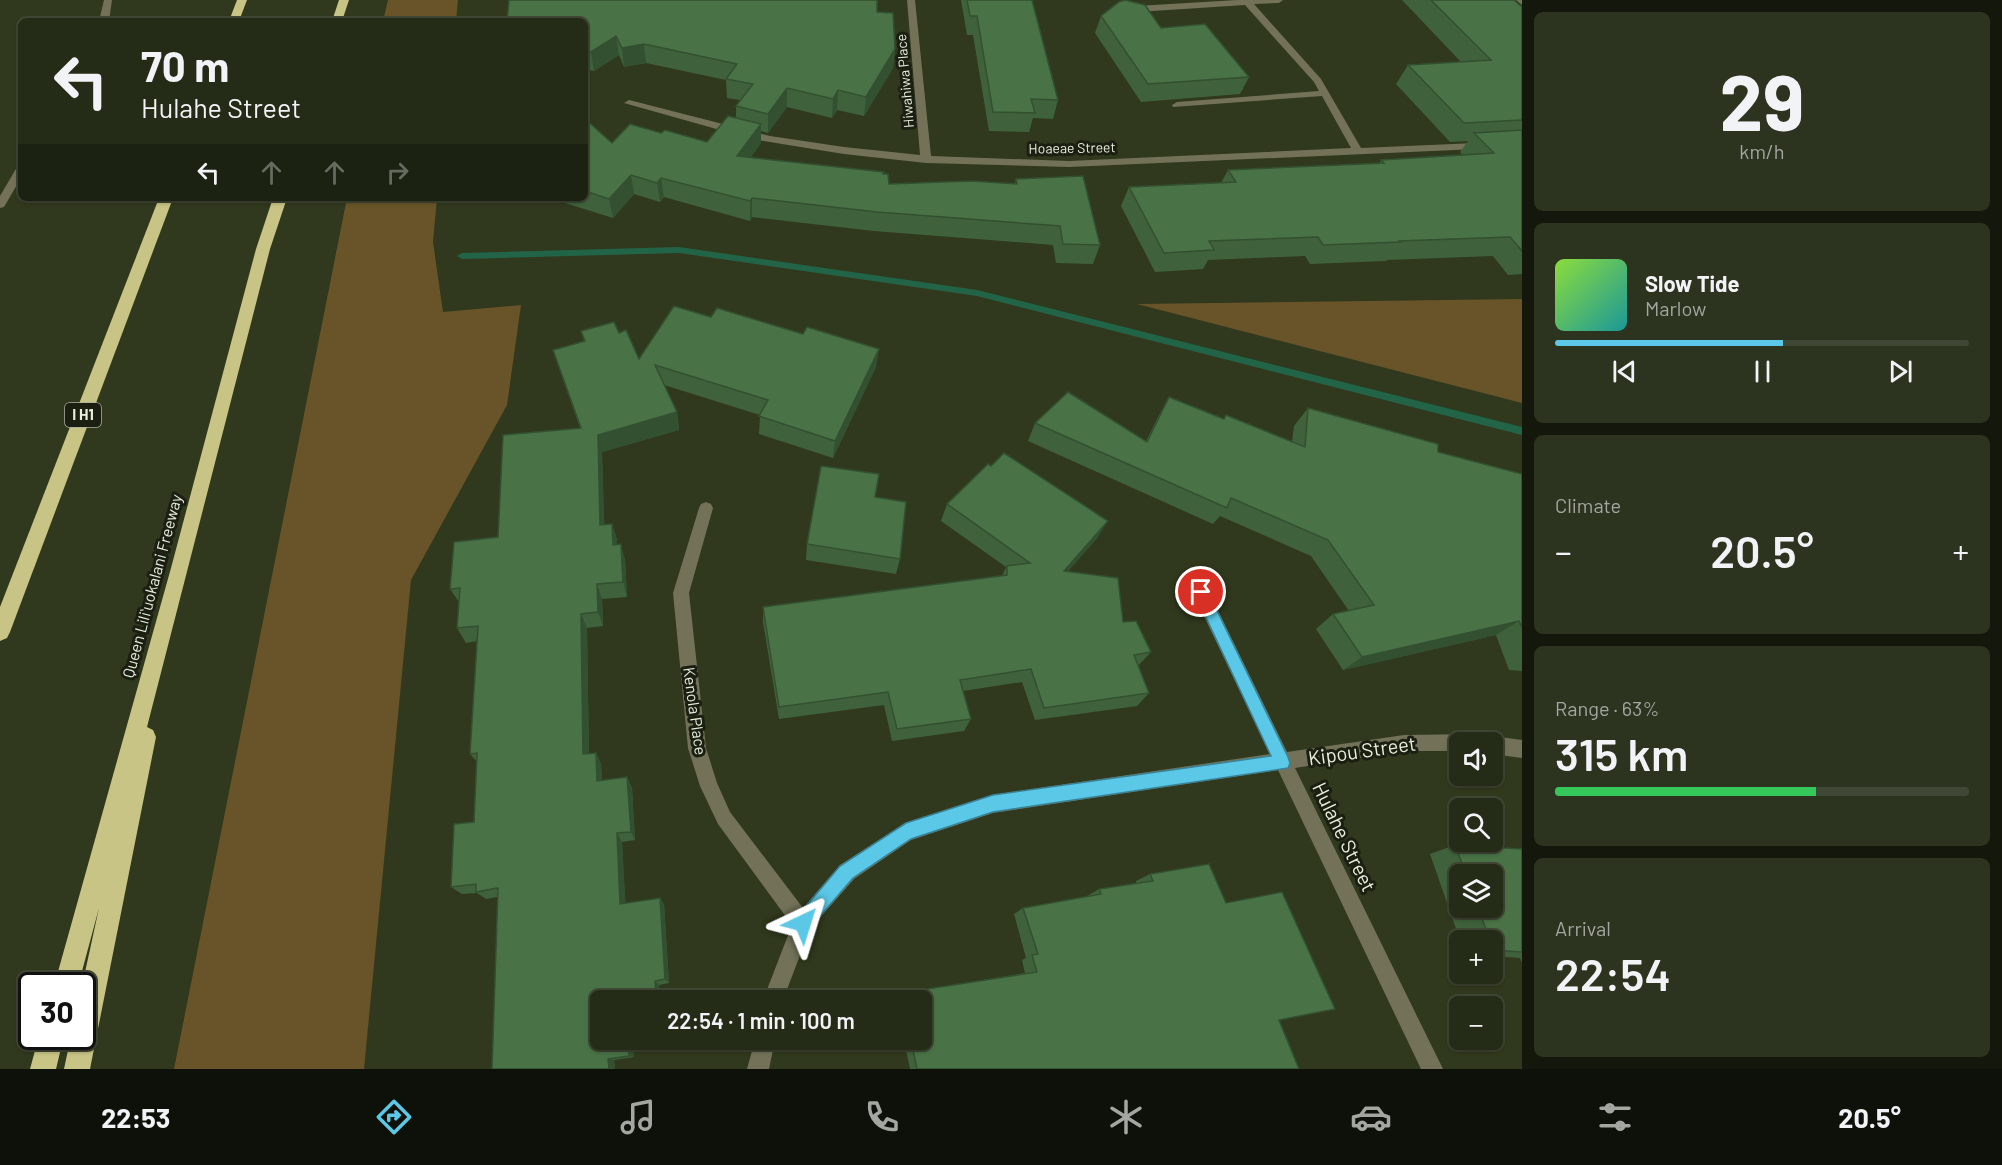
<!DOCTYPE html>
<meta charset="utf-8">
<style>
:root{--surface:#242b16;--page:#2c331f;--text:#f1f3f6;--muted:#a3a7a1;--line:#414735;--accent:#5ac8e6}
body{margin:0;font-family:Barlow,sans-serif;background:var(--page);color:var(--text);height:100vh;display:flex;flex-direction:column;font-size:22px;white-space:nowrap}
*{box-sizing:border-box;margin:0}
p{font-size:20px;color:var(--muted)}
.icon{flex:none;width:33px;height:33px;fill:none;stroke:currentColor;stroke-width:2;stroke-linecap:round;stroke-linejoin:round}
.map{position:relative;flex:1;overflow:hidden}
.side{display:flex;flex-direction:column;gap:12px;padding:12px;background:#14180c;width:480px}
.side>*{flex:none}
.hud{position:absolute;left:18px;top:18px;width:570px;height:183px;border-radius:9px;box-shadow:0 2px 4px #0004,0 0 0 2px var(--line);background:#242b16;color:var(--text);overflow:hidden}
.controls{position:absolute;left:1449px;top:732px;display:grid;gap:12px}
.controls a{display:grid;place-items:center;width:54px;height:54px;border-radius:9px;background:var(--surface);box-shadow:0 2px 4px #0004,0 0 0 2px var(--line);font-size:30px}
.speed{position:absolute;left:18px;top:972px;display:flex;gap:12px;font-size:30px;font-weight:700;text-align:center}
.speed>*{display:grid;place-content:center;width:78px;height:78px;border-radius:50%;background:var(--surface);box-shadow:0 2px 4px #0004,0 0 0 2px var(--line);line-height:1}
.speed .limit{border:3px solid #111;border-radius:9px;background:#fff;color:#111}
.pin{position:absolute;display:grid;place-items:center;width:51px;height:51px;color:#fff;margin:-26px;border:3px solid #fff;border-radius:50%;box-shadow:0 2px 6px #0007}
.me{position:absolute;width:66px;margin:-33px;rotate:41deg;stroke-linejoin:round;filter:drop-shadow(0 0 4px #0008)}
.turn{display:flex;align-items:center;gap:21px;height:126px;padding:0 24px;font-size:27px}
.turn .icon{width:78px;height:78px;stroke-width:2.5}
.turn b{display:block;font-size:42px;line-height:51px}
.lanes{display:flex;align-items:center;height:57px;padding:0 24px;background:#0003;justify-content:center;gap:30px;direction:ltr}
.lanes .off{opacity:.35}
.big{font-size:45px;font-weight:600;line-height:1.1}
.side .widget{flex:1;display:flex;flex-direction:column;justify-content:center;gap:9px;min-width:0;padding:0 21px;border-radius:9px;background:var(--page)}
.side .dial{align-items:center;gap:0}
.dial b{font-size:78px;line-height:1}
.song{display:flex;align-items:center;gap:18px}
.cover{width:72px;height:72px;border-radius:9px;background:linear-gradient(135deg,hsl(90 70% 55%),hsl(180 70% 35%))}
.played{height:6px;border-radius:3px;background:linear-gradient(90deg,var(--accent) 55%,var(--line) 55%)}
.keys{display:flex;justify-content:space-around;direction:ltr}
.heat{display:flex;justify-content:space-between;align-items:center;font-size:33px;direction:ltr}
.charge{height:9px;border-radius:4px;background:linear-gradient(90deg,#34c759 63%,var(--line) 0)}
.trip{position:absolute;left:590px;top:990px;width:342px;height:60px;border-radius:9px;background:var(--surface);box-shadow:0 2px 4px #0004,0 0 0 2px var(--line);font-weight:600;line-height:60px;text-align:center}
.dock{display:flex;height:96px;justify-content:space-around;align-items:center;background:#0e1109;color:var(--muted)}
.dock .icon{width:42px;height:42px}
.dock .active{color:var(--accent)}
.dock b{font-size:27px;color:var(--text)}
main{display:flex;flex:1;min-height:0}
.map>svg:first-child{display:block}
.green{fill:#685428}
.lines{fill:none;stroke-linecap:round;stroke-linejoin:round}
.stream{fill:#226448;fill-rule:evenodd}
.minor{fill:#737259;fill-rule:evenodd}
.highway{fill:#c8c485;fill-rule:evenodd}
.wall{fill:#3f623c;fill-rule:evenodd}
.shaded-wall{fill:#335031}
.building{fill:#497246;stroke:#335031;stroke-width:1.5}
.route{fill:#5ac8e6;stroke:#3a8296;stroke-width:1.5}
.labels{text-anchor:middle;stroke-width:6;stroke-linejoin:round;paint-order:stroke}
.far-street-label{font-size:14px;fill:#e7eedc;stroke:#1a1f12}
.shield{fill:#1a1f12;stroke:#aab09f;stroke-width:1.5}
.shield-label{font-size:15px;font-weight:bold;fill:#e7eedc}
.street-label{font-size:16px;fill:#e7eedc;stroke:#1a1f12}
.near-street-label{font-size:20px;fill:#e7eedc;stroke:#1a1f12}
</style>
<main>
<div class="map">
<svg width="1522" height="1069" viewBox="0 0 1522 1069">
<rect width="100%" height="100%" fill="#30391d"/>
<g class="green">
<polygon points="388,0 458,0 456,21 383,21"/>
<polygon points="347,198 437,198 433,242 443,312 521,305 507,405 411,580 364,1069 174,1069"/>
<polygon points="1522,299 1522,403 1137,304"/>
</g>
<g class="lines">
<polygon class="stream" points="679,247 977,290 1522,427 1522,435 977,296 679,253 462,259 457,256 462,253"/>
<g class="minor">
<polygon points="104,0 112,0 109,21 99,21"/>
<polygon points="907,0 915,0 931,156 1069,161 1351,148 1322,96 1173,107 1172,105 1177,102 1319,91 1314,82 1245,5 1137,12 1133,9 1137,6 1237,0 1283,0 1279,3 1254,4 1321,79 1361,148 1522,141 1522,147 1069,167 926,163 844,154 752,139 624,103 629,100 770,136 844,147 920,155"/>
<polygon points="1516,0 1522,0 1522,5"/>
<polygon points="21,166 21,178 4,207 0,208 0,196 17,167"/>
<polygon points="706,502 711,504 713,508 689,593 706,748 717,783 730,812 803,908 840,865 906,823 993,795 1270,754 1193,593 1195,588 1201,586 1207,588 1287,752 1404,735 1472,734 1478,736 1480,742 1460,742 1460,751 1404,751 1295,768 1443,1069 1421,1069 1278,770 993,813 911,840 854,879 810,929 783,1000 763,1000 792,925 718,824 700,786 688,748 673,593 699,508 701,504"/>
<polygon points="1492,736 1522,740 1522,758 1492,754 1492,742 1484,742 1486,739"/>
<polygon points="755,1040 775,1040 769,1069 747,1069"/>
</g>
<g class="highway">
<polygon points="237,0 247,0 239,21 229,21"/>
<polygon points="339,0 349,0 342,21 332,21"/>
<polygon points="159,198 173,198 10,632 7,638 0,641 0,607"/>
<polygon points="273,198 287,198 270,249 147,727 153,730 156,737 90,1069 64,1069 71,1036 82,1036 82,986 99,908 78,986 54,986 171,568 256,249"/>
<polygon points="39,1036 64,1036 56,1069 30,1069"/>
</g>
</g>
<g class="wall">
<polygon points="961,0 1032,0 1058,100 1053,119 1033,118 1029,132 989,131 973,35 967,35"/>
<polygon points="1402,0 1514,0 1522,7 1522,274 1508,275 1493,256 1387,260 1386,261 1310,264 1305,256 1208,260 1203,269 1155,272 1121,206 1129,187 1221,183 1228,170 1379,164 1381,160 1463,155 1460,152 1468,141 1450,142 1396,84 1408,65 1461,62"/>
<polygon points="877,12 895,49 893,68 864,116 837,110 832,118 787,107 768,133 761,131 761,143 750,158 883,174 889,184 1015,184 1016,179 1100,245 1093,264 1056,263 1053,245 874,231 752,217 750,221 664,197 660,202 634,194 613,218 549,198 585,198 585,119 612,143 661,133 707,142 736,118 736,106 740,100 727,98 726,80 646,63 624,67 619,55 594,71 585,69 585,21"/>
<polygon points="1101,16 1161,28 1249,77 1240,94 1141,102 1095,33"/>
<polygon points="581,331 619,333 639,359 876,367 833,458 759,434 760,415 664,385 677,412 679,430 602,452 604,525 612,524 617,540 617,544 625,560 627,597 602,599 603,626 587,628 589,754 596,753 601,764 602,781 627,777 632,788 635,840 622,842 625,903 664,904 669,983 659,985 660,1000 600,1000 634,1057 614,1060 615,1069 497,897 486,899 477,893 462,894 451,887 474,822 477,762 470,754 477,641 466,643 457,628 459,602 450,589 498,537 580,428 559,368 553,350 584,341"/>
<polygon points="1169,397 1223,419 1226,415 1292,442 1294,426 1308,408 1438,452 1522,474 1522,671 1509,670 1496,635 1343,670 1316,629 1333,614 1349,611 1311,556 1220,516 1213,524 1028,441 1035,423 1146,441 1159,415"/>
<polygon points="875,497 900,559 896,574 806,560 807,544"/>
<polygon points="947,504 1098,537 1068,571 1123,622 1151,652 1138,666 1149,693 1137,706 1035,720 1022,682 963,691 971,719 964,731 892,741 884,705 779,719 763,622 763,607 1002,576 1006,567 941,521"/>
<path d="M 1455,845 L 1522,849 L 1522,963 L 1520,958 L 1492,956 L 1492,940 L 1460,940 L 1430,854 ZM 1460,874 L 1492,874 L 1492,908 L 1460,908 Z"/>
<polygon points="1150,874 1226,903 1279,1020 1299,1069 910,1069 904,1040 921,1040 921,1000 897,1000 896,997 901,993 1025,973 1022,960 1026,958 1014,914 1023,908 1087,897 1087,896 1099,889 1136,883 1136,881"/>
</g>
<g class="shaded-wall">
<polygon points="616,36 619,55 594,71 591,52"/>
<polygon points="644,44 646,63 624,67 622,48"/>
<polygon points="895,49 893,68 864,116 866,97"/>
<polygon points="787,88 787,107 768,133 768,114"/>
<polygon points="838,90 837,110 832,118 833,99"/>
<polygon points="761,124 761,143 737,175 737,156"/>
<polygon points="631,175 634,194 613,218 609,199"/>
<polygon points="661,178 664,197 660,202 657,183"/>
<polygon points="752,198 752,217 750,221 750,201"/>
<polygon points="879,349 876,367 833,458 835,441"/>
<polygon points="677,412 679,430 602,452 605,541 600,525 598,435"/>
<polygon points="1108,521 1098,537 1055,586 1064,571"/>
<polygon points="612,524 617,540 617,560 613,545"/>
<polygon points="621,544 625,560 627,597 623,582"/>
<polygon points="597,584 602,599 603,626 598,612"/>
<polygon points="581,614 587,628 589,766 583,754"/>
<polygon points="1519,621 1496,635 1343,670 1362,657"/>
<polygon points="596,753 601,764 603,792 597,781"/>
<polygon points="627,777 632,788 635,840 631,832"/>
<polygon points="617,833 622,842 626,910 620,904"/>
<polygon points="660,898 664,904 669,983 665,979"/>
<polygon points="655,981 659,985 660,1000 656,1000"/>
<polygon points="628,1040 633,1040 634,1057 629,1056"/>
<polygon points="608,1059 614,1060 615,1069 609,1069"/>
</g>
<g class="building">
<polygon points="509,0 877,0 877,12 893,13 895,49 866,97 838,90 833,99 787,88 768,114 736,106 753,84 726,79 737,64 644,44 622,48 616,36 591,52 585,50 585,21 507,21"/>
<polygon points="967,0 1032,0 1058,100 1031,99 1035,113 993,112 977,16 970,16"/>
<polygon points="1125,0 1145,5 1161,28 1205,24 1249,77 1148,84 1101,16 1119,2"/>
<polygon points="1431,0 1514,0 1522,7 1522,120 1464,123 1408,65 1491,60"/>
<polygon points="728,116 761,124 737,156 884,172 883,174 888,174 889,184 971,181 1017,184 1016,179 1083,176 1100,245 1063,244 1060,226 877,212 752,198 750,201 661,178 657,183 631,175 609,199 585,191 585,119 612,143 630,124 661,133 665,130 707,142"/>
<polygon points="1522,130 1522,251 1510,237 1399,241 1400,242 1323,245 1318,237 1209,241 1214,250 1164,253 1129,187 1236,182 1228,170 1384,163 1381,160 1494,153 1474,133"/>
<polygon points="674,306 711,317 717,308 803,334 807,327 879,349 835,441 759,416 768,400 655,365 677,412 598,435 600,525 612,524 613,545 621,544 623,582 597,584 598,612 581,614 583,754 596,753 597,781 627,777 631,832 617,833 620,904 660,898 665,979 655,981 656,1000 600,1000 600,1040 628,1040 629,1056 608,1059 609,1069 492,1069 498,888 476,892 476,884 451,887 454,824 474,822 477,753 470,754 478,626 457,628 460,588 450,589 454,542 498,537 503,435 581,428 553,350 585,341 581,331 614,322 619,333 626,330 639,359"/>
<polygon points="1068,392 1147,442 1169,397 1224,419 1226,415 1305,447 1308,408 1438,444 1438,452 1522,474 1522,628 1519,621 1362,657 1333,614 1374,605 1328,540 1231,498 1227,508 1035,423"/>
<polygon points="1004,453 1108,521 1064,571 1118,578 1123,622 1136,621 1151,652 1134,655 1149,693 1044,708 1031,669 960,680 971,719 897,729 888,692 779,707 763,607 1007,575 1007,566 1030,563 947,504 988,464 991,466"/>
<polygon points="821,466 879,474 875,497 906,502 900,559 807,544"/>
<polygon points="1455,845 1522,849 1522,952 1493,950 1492,940 1490,940 1478,908 1492,908 1492,874 1466,874"/>
<polygon points="1209,864 1226,903 1282,892 1335,1009 1279,1020 1299,1069 917,1069 911,1040 921,1040 921,1000 903,1000 901,993 1037,972 1032,955 1038,954 1023,908 1101,894 1099,889 1153,881 1150,874"/>
</g>
<polygon class="route" points="1201,586 1206,588 1288,757 1290,763 1288,768 993,812 911,839 853,878 809,929 803,932 797,929 794,923 797,917 840,866 906,823 993,795 1271,756 1194,592 1196,588"/>
<g class="labels">
<g class="far-street-label">
<text transform="translate(905 81) rotate(-95)" y="5">Hiwahiwa Place</text>
<text transform="translate(1072 148) rotate(-1)" y="5">Hoaeae Street</text>
</g>
<rect class="shield" x="65" y="403" width="36" height="24" rx="4.5"/>
<g class="shield-label">
<text x="83" y="420">I H1</text>
</g>
<g class="street-label">
<text transform="translate(152 586) rotate(-75)" y="6">Queen Liliʻuokalani Freeway</text>
<text transform="translate(695 711) rotate(82)" y="6">Kenola Place</text>
</g>
<g class="near-street-label">
<text transform="translate(1362 751) rotate(-8)" y="7">Kipou Street</text>
<text transform="translate(1344 837) rotate(64)" y="7">Hulahe Street</text>
</g>
</g>
</svg>
<div class="controls">
<a><svg class="icon" aria-label="sound" viewBox="0 0 24 24"><path d="M4 9h4l5-4v14l-5-4H4zM17 9q2 3 0 6"/></svg></a>
<a><svg class="icon" aria-label="search" viewBox="0 0 24 24"><circle cx="10" cy="10" r="6"/><path d="M15 15l6 6"/></svg></a>
<a><svg class="icon" aria-label="layers" viewBox="0 0 24 24"><path d="M12 4l9 5-9 5-9-5zM3 14l9 5 9-5"/></svg></a>
<a>+</a>
<a>−</a>
</div>
<div class="speed"><div class="limit">30</div></div>
<div class="pin" style="left:1201px;top:592px;background:#d93025"><svg class="icon" aria-label="arrive" viewBox="0 0 24 24"><path d="M6 21V4h12l-3 4 3 4H6"/></svg></div>
<svg class="me" style="left:803px;top:923px" viewBox="-20 -20 40 40"><path d="M0-17L14 15 0 8-14 15z" fill="#5ac8e6" stroke="#fff" stroke-width="4"/></svg>
<div class="trip">22:54 · 1 min · 100 m</div>
<div class="hud">
<div class="turn"><svg class="icon" aria-label="left" viewBox="0 0 24 24"><path d="M17 20v-9H6M10 6l-5 5 5 5"/></svg><div><b>70 m</b>Hulahe Street</div></div>
<div class="lanes"><svg class="icon" aria-label="left" viewBox="0 0 24 24"><path d="M17 20v-9H6M10 6l-5 5 5 5"/></svg><svg class="icon off" aria-label="ahead" viewBox="0 0 24 24"><path d="M12 20V5M6 11l6-6 6 6"/></svg><svg class="icon off" aria-label="ahead" viewBox="0 0 24 24"><path d="M12 20V5M6 11l6-6 6 6"/></svg><svg class="icon off" aria-label="right" viewBox="0 0 24 24"><path d="M7 20v-9h11M14 6l5 5-5 5"/></svg></div>
</div>
</div>
<section class="side">
<div class="widget dial"><b>29</b><p>km/h</p></div>
<div class="widget">
<div class="song"><i class="cover"></i><div><b>Slow Tide</b><p>Marlow</p></div></div>
<div class="played"></div>
<div class="keys"><svg class="icon" aria-label="previous" viewBox="0 0 24 24"><path d="M18 5L8 12l10 7zM5 5v14"/></svg><svg class="icon" aria-label="pause" viewBox="0 0 24 24"><path d="M8 5v14M16 5v14"/></svg><svg class="icon" aria-label="next" viewBox="0 0 24 24"><path d="M6 5l10 7-10 7zM19 5v14"/></svg></div>
</div>
<div class="widget"><p>Climate</p>
<div class="heat"><a>−</a><b class="big">20.5°</b><a>+</a></div>
</div>
<div class="widget"><p>Range · 63%</p><b class="big">315 km</b><div class="charge"></div></div>
<div class="widget"><p>Arrival</p><b class="big">22:54</b></div>
</section>
</main>
<nav class="dock">
<b>22:53</b>
<svg class="icon active" aria-label="directions" viewBox="0 0 24 24"><path d="M12 3l9 9-9 9-9-9zM9 14v-3h6M13 9l2 2-2 2"/></svg>
<svg class="icon" aria-label="music" viewBox="0 0 24 24"><path d="M9 18V5l10-2v13"/><circle cx="6" cy="18" r="3"/><circle cx="16" cy="16" r="3"/></svg>
<svg class="icon" aria-label="phone" viewBox="0 0 24 24"><path d="M5 4h4l2 5-3 2q2 4 5 5l2-3 5 2v4C11 20 4 13 5 4z"/></svg>
<svg class="icon" aria-label="climate" viewBox="0 0 24 24"><path d="M12 3v18M4 7l16 10M4 17L20 7"/></svg>
<svg class="icon" aria-label="car" viewBox="0 0 24 24"><path d="M5 17H2v-5l4-1 3-4h7l3 4 3 1v5h-3M9 17h6M6 11h13"/><circle cx="7" cy="17" r="2"/><circle cx="17" cy="17" r="2"/></svg>
<svg class="icon" aria-label="filters" viewBox="0 0 24 24"><path d="M4 7h16M4 17h16"/><circle cx="9" cy="7" r="2"/><circle cx="15" cy="17" r="2"/></svg>
<b>20.5°</b>
</nav>
